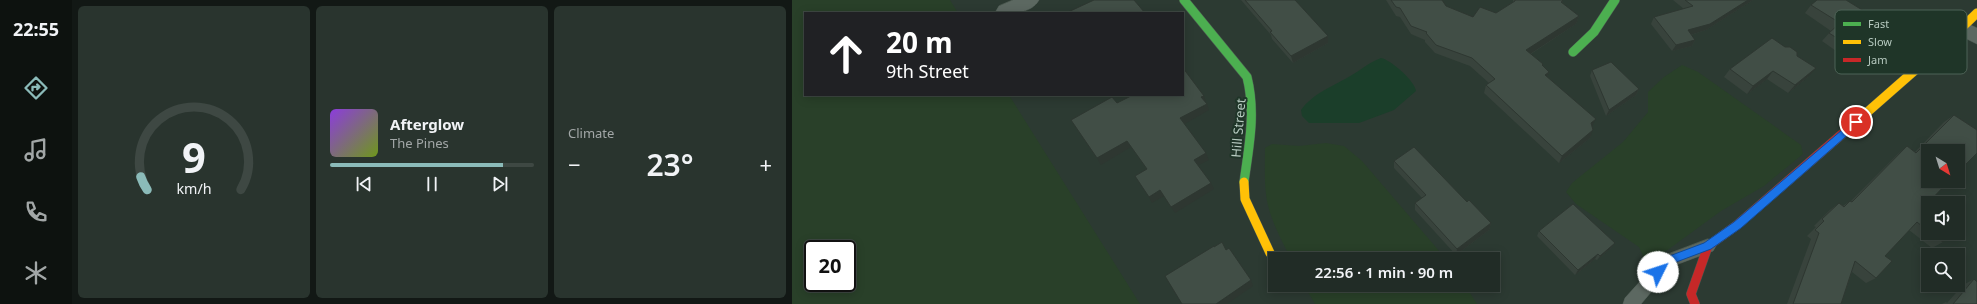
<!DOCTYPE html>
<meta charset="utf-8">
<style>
:root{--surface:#212c26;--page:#29342e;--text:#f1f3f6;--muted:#a2a7a7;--line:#3e4843;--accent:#8bbbb9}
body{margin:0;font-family:"Noto Sans",sans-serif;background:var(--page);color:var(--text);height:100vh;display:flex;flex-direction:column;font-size:15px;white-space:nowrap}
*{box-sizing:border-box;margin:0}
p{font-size:13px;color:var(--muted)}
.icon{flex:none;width:22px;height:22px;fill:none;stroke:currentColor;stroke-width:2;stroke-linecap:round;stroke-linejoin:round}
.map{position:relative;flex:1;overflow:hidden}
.panel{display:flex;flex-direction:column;gap:6px;padding:6px;background:#121815;width:720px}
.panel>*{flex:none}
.banner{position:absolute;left:12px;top:12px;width:380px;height:84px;border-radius:0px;box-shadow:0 2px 10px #0003,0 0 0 1px var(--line);background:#202124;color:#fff;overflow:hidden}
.needle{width:26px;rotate:142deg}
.buttons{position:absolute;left:1129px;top:144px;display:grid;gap:8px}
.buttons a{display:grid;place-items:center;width:44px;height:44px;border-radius:0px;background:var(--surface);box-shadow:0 2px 10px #0003,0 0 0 1px var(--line);font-size:20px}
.speed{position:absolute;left:12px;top:240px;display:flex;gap:8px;font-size:20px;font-weight:700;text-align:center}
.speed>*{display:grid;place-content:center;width:52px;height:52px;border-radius:50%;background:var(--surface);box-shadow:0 2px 10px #0003,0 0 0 1px var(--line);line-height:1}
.speed .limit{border:2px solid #111;border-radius:6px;background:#fff;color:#111}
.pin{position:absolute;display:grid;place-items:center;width:34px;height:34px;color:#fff;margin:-17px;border:2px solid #fff;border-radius:50%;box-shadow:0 1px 4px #0007}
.me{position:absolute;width:44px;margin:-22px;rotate:49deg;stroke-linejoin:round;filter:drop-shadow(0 0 3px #0008)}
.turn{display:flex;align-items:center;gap:14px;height:84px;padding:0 16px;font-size:18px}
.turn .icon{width:52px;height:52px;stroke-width:2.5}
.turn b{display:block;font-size:28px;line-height:34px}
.big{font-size:30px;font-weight:600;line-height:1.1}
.panel .card{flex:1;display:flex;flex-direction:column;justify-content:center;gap:6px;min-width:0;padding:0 14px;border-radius:6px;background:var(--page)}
.panel .dial{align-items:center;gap:0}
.dial svg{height:104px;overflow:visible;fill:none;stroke:var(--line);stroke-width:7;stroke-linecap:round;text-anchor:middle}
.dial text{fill:var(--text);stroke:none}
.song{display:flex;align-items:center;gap:12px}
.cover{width:48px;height:48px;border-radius:6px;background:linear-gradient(135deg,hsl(270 70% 55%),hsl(80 70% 35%))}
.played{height:4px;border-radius:2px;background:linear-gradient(90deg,var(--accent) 85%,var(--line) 85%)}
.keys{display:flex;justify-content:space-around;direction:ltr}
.heat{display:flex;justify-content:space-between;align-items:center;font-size:22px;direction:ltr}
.panel .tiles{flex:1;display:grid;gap:6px;grid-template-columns:repeat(3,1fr)}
.trip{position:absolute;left:476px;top:252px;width:232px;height:40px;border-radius:0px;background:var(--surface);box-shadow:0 2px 10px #0003,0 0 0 1px var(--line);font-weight:600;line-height:40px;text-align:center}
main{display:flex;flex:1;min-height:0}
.dock{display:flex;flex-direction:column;width:72px;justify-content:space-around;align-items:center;background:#0d120f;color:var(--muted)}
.dock .icon{width:28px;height:28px}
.dock .current{color:var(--accent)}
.dock b{font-size:18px;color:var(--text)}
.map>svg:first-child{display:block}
.green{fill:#294029;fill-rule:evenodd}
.water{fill:#1b3e2a}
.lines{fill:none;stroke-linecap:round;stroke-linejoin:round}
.lane-casing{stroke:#4a574f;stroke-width:1}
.street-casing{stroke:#4a574f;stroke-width:1}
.fast-casing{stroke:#4a574f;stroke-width:10}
.slow-casing{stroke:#4a574f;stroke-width:10}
.jam-casing{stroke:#4a574f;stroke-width:10}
.lane{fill:#5c6861;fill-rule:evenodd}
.street{fill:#5c6861;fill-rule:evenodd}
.fast{stroke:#4caf50;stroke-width:9}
.slow{stroke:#ffc107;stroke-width:9}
.jam{stroke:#c62828;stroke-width:9}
.wall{fill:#38433c}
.shaded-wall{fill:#2e3731}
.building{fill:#414e46;stroke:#2e3731}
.route{fill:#1a73e8;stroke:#114b97}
.labels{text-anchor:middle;stroke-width:4;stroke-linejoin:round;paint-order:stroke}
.street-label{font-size:13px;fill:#b7cac0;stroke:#1f3528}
.key{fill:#1f3528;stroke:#4d6256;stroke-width:1}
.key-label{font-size:11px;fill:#b7cac0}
</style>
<main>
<nav class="dock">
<b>22:55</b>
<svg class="icon current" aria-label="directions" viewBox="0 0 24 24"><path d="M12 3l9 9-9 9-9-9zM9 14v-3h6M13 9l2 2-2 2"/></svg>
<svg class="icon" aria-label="music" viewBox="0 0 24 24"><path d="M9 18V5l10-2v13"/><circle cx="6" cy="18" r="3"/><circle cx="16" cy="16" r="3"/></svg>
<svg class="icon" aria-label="phone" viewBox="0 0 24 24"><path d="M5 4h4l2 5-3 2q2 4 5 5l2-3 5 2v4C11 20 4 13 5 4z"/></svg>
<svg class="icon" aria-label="climate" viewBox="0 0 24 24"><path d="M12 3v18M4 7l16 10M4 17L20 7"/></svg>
</nav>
<section class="panel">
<div class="tiles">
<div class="card dial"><svg viewBox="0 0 100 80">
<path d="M14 69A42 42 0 1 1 86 69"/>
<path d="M14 69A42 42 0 0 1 9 59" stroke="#8bbbb9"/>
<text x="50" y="56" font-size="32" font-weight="700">9</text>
<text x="50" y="72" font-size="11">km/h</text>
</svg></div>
<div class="card">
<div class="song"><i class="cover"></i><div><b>Afterglow</b><p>The Pines</p></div></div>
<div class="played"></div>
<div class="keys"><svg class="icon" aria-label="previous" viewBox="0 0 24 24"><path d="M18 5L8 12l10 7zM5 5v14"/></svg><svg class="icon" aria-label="pause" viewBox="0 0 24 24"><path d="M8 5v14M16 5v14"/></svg><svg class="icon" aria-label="next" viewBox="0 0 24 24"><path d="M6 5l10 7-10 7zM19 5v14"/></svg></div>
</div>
<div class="card"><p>Climate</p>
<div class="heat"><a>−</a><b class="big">23°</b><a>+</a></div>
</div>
</div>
</section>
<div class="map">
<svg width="1185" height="304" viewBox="0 0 1185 304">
<rect width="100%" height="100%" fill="#2c3a32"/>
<g class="green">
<path d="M 0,0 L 158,0 L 166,13 L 13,13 L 13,95 L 217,95 L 348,304 L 0,304 ZM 21,249 L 55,249 L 55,283 L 21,283 Z"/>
<polygon points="890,65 906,72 1009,145 1011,154 972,186 929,211 855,265 847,247 784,204 774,192 780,183 831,142 856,112 856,92 872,77"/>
<path d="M 534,143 L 552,146 L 570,161 L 654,259 L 499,259 C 490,241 479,221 475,201 C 472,184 473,166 473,148 L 480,144 L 507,146 Z"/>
<polygon points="512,285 673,285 685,304 523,304"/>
</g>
<path class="water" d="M 589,58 C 599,60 623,81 624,91 L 602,110 L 567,123 L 517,123 L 510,116 L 509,110 C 521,93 542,86 560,75 C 570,69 578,62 589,58 Z"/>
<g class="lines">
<g class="lane-casing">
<polygon id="lane" points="916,239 921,241 924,246 921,251 881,266 849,304 831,304 833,298 871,256"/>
</g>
<g class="street-casing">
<g id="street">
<path d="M 221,0 L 247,0 C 239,14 220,13 206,13 L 204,11 L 207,6 Z"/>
<polygon points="1170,21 1185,28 1185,44 1163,33 1160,28 1163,23"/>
</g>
</g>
<g class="fast-casing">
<g id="fast">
<path d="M 392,0 L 455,77 C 464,113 457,146 452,182"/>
<polyline points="781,52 802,32 823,0"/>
</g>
</g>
<g class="slow-casing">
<g id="slow">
<polyline points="1064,122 1154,43 1185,13"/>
<polyline points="452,182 453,199 478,253"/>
</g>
</g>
<g class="jam-casing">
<polyline id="jam" points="903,304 899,294 916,246 945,225 1064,122"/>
</g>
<use href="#lane" class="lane"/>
<use href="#street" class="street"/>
<use href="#fast" class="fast"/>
<use href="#slow" class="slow"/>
<use href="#jam" class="jam"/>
</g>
<g class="wall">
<polygon points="449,0 503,0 536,36 536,43 501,63 480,39 479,35"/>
<polygon points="594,0 650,0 654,6 681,17 704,13 721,2 721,0 770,0 771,1 770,3 787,16 784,24 739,54 751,64 751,66 757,72 755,77 800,127 798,138 767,163 692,93 694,85 697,83 678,66 643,53 633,42 633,40 619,34 608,17 604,16"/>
<polygon points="881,0 961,0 914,30 899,35 903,40 900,46 880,51 859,24 862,17 892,9"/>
<polygon points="1019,5 1093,24 1085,32 1054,58 1030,41 1039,31 1013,13"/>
<polygon points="1005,56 1016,77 996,93 975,79 955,94 932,77 938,69"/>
<polygon points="800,70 847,89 844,95 814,116 798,76"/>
<polygon points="1162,115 1134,205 1136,207 1136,233 1158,233 1151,242 1140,248 1117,230 1093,256 1084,278 1074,283 1060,272 1049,304 995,304 1019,239 1015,236 1024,227 1022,226 1038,210 1047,203 1051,206 1058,201 1059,201 1106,154 1115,146 1123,152 1152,122"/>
<polygon points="602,161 675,202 699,223 697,230 664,255 623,210 623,203 630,198 602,168"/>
<polygon points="747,231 823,243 819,248 805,260 803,259 783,275 745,236"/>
<polygon points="1182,279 1185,304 1150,304 1154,302 1155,303 1171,285"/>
</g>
<g class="shaded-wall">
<polygon points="956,0 961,0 914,30 892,37 896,30"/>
<polygon points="787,16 784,24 732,58 734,50"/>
<polygon points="1093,24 1085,32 1054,58 1062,49"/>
<polygon points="536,36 536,43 501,63 499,56"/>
<polygon points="903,40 900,46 880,51 884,45"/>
<polygon points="1024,68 1016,77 996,93 1003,85"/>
<polygon points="981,71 975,79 955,94 961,86"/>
<polygon points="757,72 754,80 753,75"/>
<polygon points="847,89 844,95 814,116 817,110"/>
<polygon points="412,96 414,102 412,104 409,97"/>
<polygon points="415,104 417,110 391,125 388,118"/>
<polygon points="804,119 800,126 795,130 799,123"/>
<polygon points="801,130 798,138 767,163 770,156"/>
<polygon points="335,141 339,147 309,165 305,158"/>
<polygon points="414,153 417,160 405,166 402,160"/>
<polygon points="419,183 422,189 383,213 379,207"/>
<polygon points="368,190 372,196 360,203 357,197"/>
<polygon points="699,223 697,230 664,255 665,249"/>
<polygon points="823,243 819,248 805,260 808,256"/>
<polygon points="806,254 803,259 783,275 786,270"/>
<polygon points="459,280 461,286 435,304 424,304"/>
</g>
<g class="building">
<polygon points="302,0 342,0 353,13 274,13"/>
<polygon points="453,0 503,0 536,36 499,56 478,32 480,31"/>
<polygon points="599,0 650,0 654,6 681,17 688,7 704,13 723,1 723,0 770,0 771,1 769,2 787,16 734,50 751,64 750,65 757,72 753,75 804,119 799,123 801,130 770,156 694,85 703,79 680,58 644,45 634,33 635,32 619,26 608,8 604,7"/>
<polygon points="893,0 956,0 918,24 896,30 903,40 884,45 862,17 901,6"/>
<polygon points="1025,0 1054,0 1093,24 1062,49 1037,33 1048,23 1019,5"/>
<polygon points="980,38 993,47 998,47 1005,52 1005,56 1024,68 1003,85 981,71 961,86 938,69"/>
<polygon points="819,62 847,89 817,110 800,70"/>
<polygon points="391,68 412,96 409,97 415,104 388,118 414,153 402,160 419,183 379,207 368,190 357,197 343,176 355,169 335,141 305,158 279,120 320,97 325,103 341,95 391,95"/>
<polygon points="1162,115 1185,130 1185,153 1166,172 1166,151 1136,151 1136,181 1157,181 1134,205 1136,207 1136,231 1125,222 1093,256 1100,261 1084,278 1063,261 1049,304 1001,304 1027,233 1023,230 1032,221 1030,219 1047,203 1052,207 1058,201 1060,202 1115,146 1124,153"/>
<polygon points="622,147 675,202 677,200 699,223 665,249 623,203 634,195 602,161"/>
<polygon points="781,204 823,243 808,256 806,254 786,270 747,231"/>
<polygon points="1139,233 1158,233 1151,242"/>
<polygon points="430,242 434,250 437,248 459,280 424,304 390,304 373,276 422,246 422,247"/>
<polygon points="1182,279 1185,282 1185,304 1161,304"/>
</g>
<polygon class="route" points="1064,118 1067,120 1067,125 949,228 919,249 879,264 870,275 866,276 863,275 861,272 872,258 912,243 942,222"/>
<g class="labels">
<g class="street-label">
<text transform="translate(446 128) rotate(-85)" y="5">Hill Street</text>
</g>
</g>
<rect x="1043" y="10" width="132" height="64" rx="6" class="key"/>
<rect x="1051" y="22" width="18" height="4" fill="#4caf50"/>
<rect x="1051" y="40" width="18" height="4" fill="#ffc107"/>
<rect x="1051" y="58" width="18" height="4" fill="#c62828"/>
<g class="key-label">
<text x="1076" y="28">Fast</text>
<text x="1076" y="46">Slow</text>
<text x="1076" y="64">Jam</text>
</g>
</svg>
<div class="buttons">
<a><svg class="needle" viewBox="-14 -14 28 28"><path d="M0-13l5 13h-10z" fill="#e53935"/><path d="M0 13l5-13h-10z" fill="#a2a7a7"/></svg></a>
<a><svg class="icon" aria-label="sound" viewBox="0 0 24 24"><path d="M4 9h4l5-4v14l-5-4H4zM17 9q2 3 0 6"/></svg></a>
<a><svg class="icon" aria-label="search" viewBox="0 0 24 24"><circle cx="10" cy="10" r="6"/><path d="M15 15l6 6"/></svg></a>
</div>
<div class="speed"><div class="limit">20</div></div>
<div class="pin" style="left:1064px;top:122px;background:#d93025"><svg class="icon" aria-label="arrive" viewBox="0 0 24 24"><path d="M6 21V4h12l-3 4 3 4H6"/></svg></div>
<svg class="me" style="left:866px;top:272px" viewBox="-20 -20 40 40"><circle r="19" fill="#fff"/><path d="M0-13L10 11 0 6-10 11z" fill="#1a73e8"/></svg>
<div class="trip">22:56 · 1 min · 90 m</div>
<div class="banner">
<div class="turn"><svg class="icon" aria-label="ahead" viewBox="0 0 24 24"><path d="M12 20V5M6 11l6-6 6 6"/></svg><div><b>20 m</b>9th Street</div></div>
</div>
</div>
</main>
